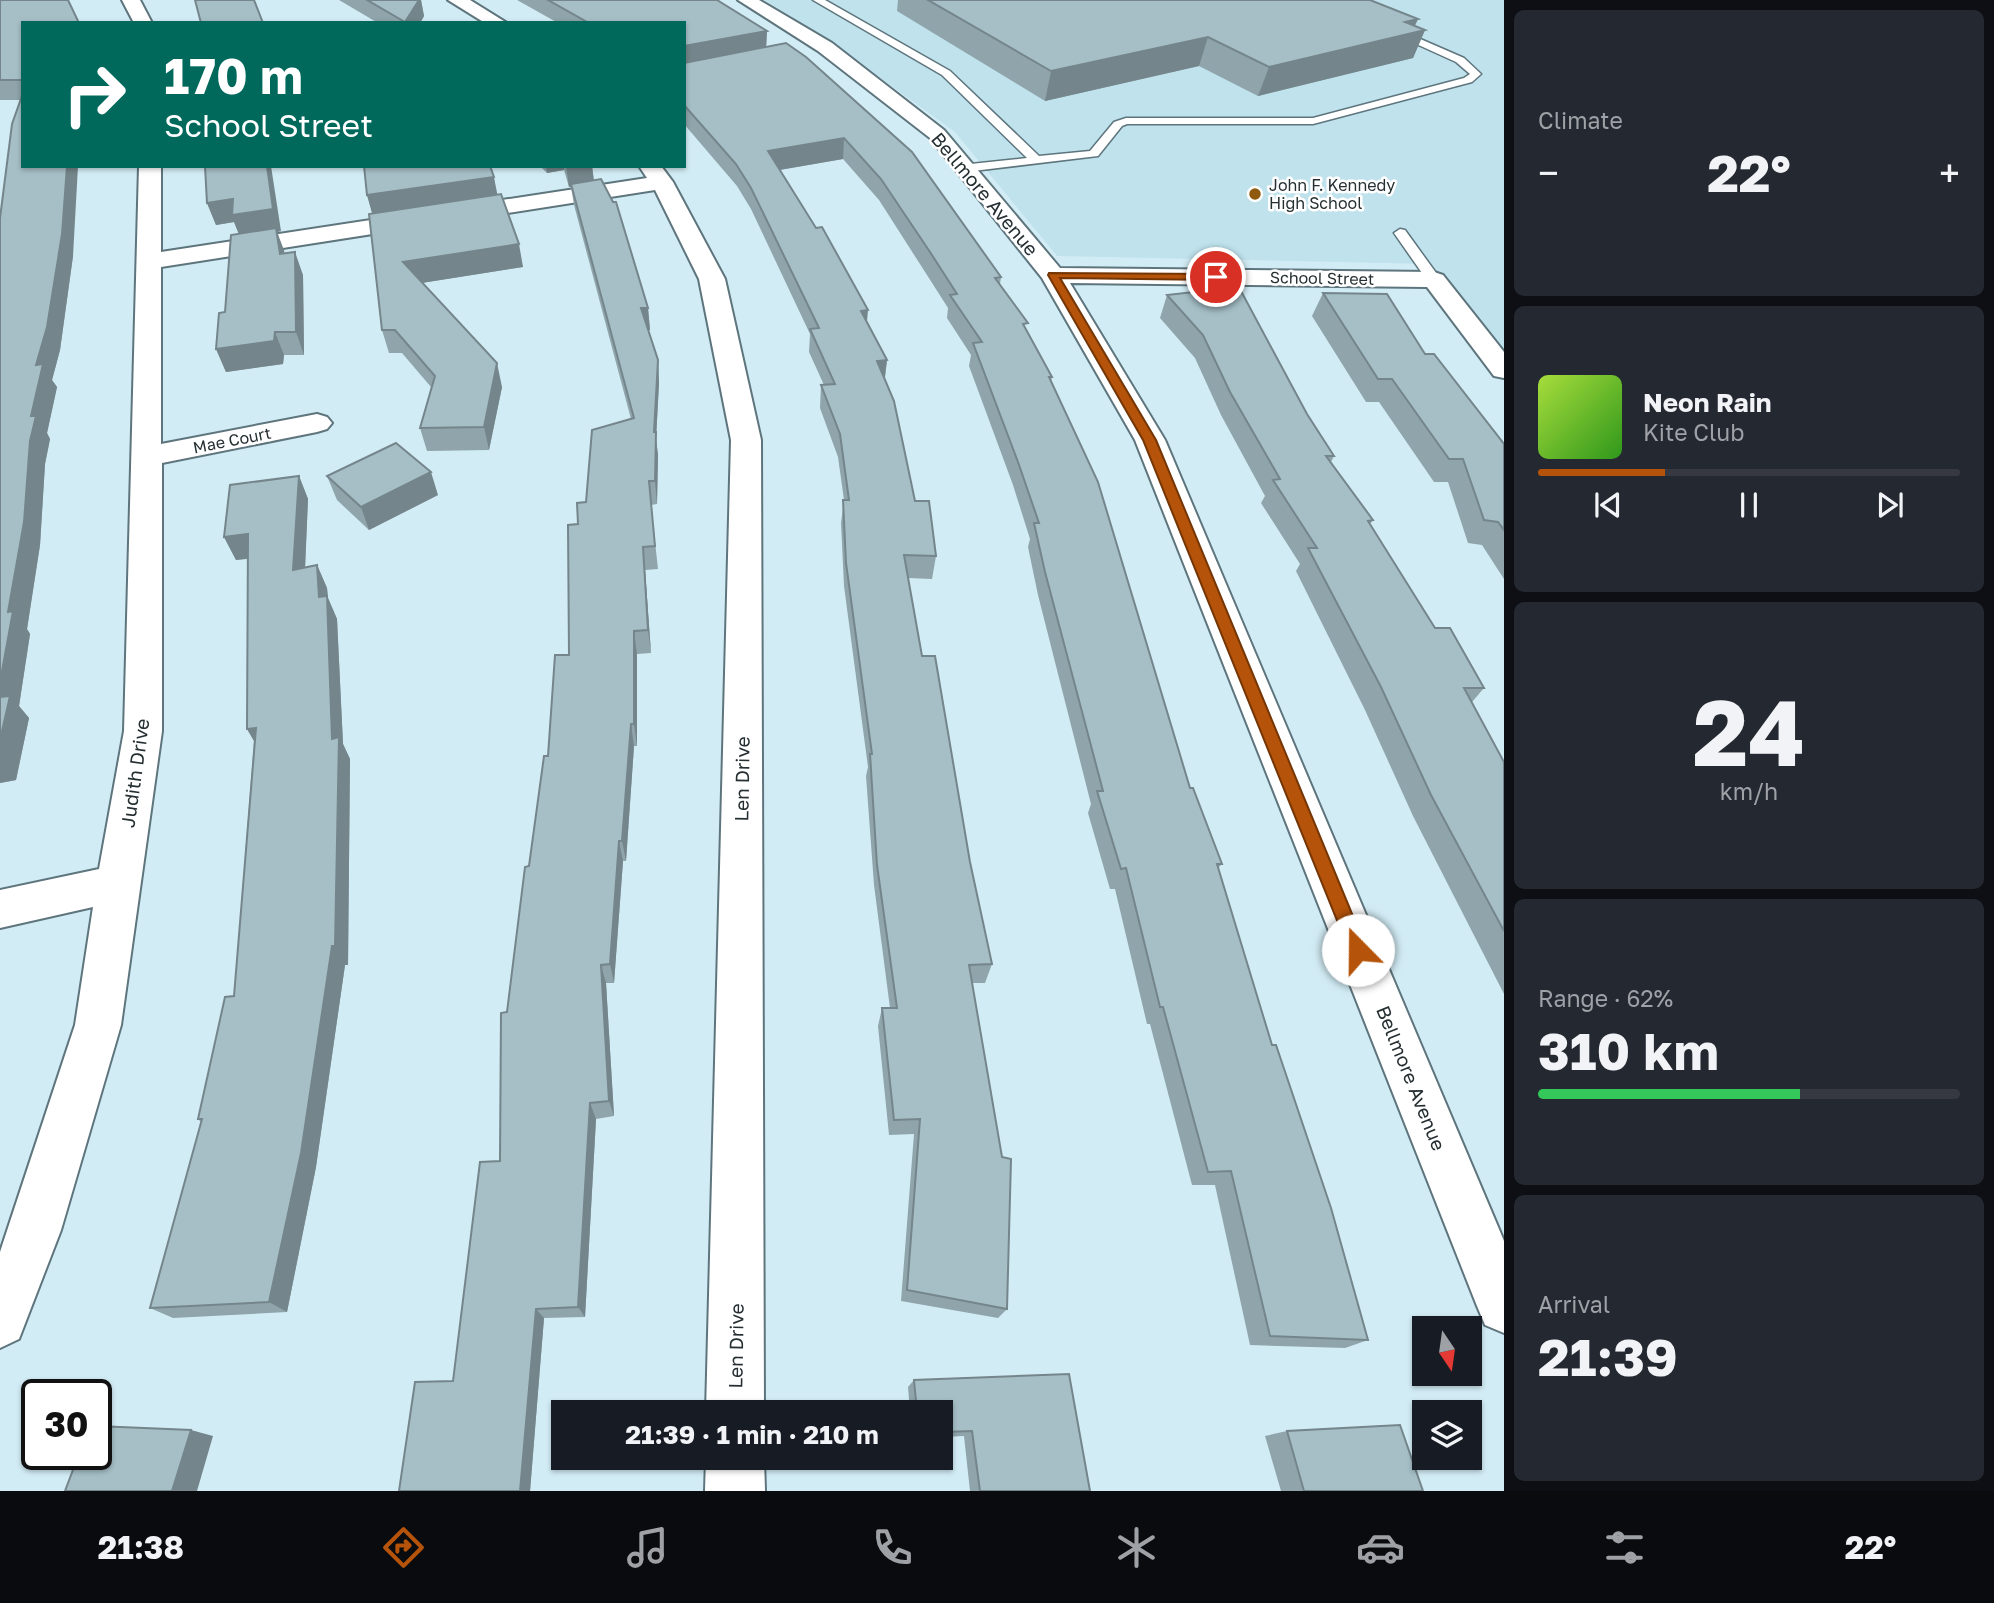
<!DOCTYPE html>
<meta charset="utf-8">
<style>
:root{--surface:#171b24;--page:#242831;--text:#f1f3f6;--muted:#9ea1a6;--line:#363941;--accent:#b45309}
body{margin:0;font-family:"Golos Text",sans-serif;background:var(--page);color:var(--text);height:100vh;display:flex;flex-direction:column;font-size:26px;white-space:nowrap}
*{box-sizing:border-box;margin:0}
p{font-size:23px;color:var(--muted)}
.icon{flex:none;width:38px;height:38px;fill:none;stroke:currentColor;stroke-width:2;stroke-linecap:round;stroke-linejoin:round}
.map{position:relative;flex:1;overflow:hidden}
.sheet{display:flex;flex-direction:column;gap:10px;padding:10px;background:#0d0f14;width:490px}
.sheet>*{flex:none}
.banner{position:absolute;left:21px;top:21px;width:665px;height:147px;border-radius:0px;box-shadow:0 2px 5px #0004;background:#00695c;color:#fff;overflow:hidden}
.needle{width:46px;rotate:167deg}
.fabs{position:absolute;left:1412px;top:1316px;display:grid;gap:14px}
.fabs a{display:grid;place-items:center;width:70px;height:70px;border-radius:0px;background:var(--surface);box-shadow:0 2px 5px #0004;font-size:35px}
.speed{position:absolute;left:21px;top:1379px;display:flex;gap:14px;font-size:35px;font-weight:700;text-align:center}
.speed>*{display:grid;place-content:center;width:91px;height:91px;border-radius:50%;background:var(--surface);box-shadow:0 2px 5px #0004;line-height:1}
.speed .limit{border:4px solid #111;border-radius:10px;background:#fff;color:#111}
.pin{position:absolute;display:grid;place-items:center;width:60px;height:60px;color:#fff;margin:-30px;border:4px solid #fff;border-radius:50%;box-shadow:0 2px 7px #0007}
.me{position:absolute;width:77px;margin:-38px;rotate:338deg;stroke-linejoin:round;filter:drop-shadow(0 0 5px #0008)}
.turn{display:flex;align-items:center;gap:24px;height:147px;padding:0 28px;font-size:32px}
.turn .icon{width:91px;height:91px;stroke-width:2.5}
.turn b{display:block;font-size:49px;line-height:60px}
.big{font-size:52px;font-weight:700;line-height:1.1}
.sheet .widget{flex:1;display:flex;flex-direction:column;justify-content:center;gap:10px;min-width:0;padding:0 24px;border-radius:10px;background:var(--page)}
.sheet .dial{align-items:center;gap:0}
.dial b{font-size:91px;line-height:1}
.song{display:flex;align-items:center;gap:21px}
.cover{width:84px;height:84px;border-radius:10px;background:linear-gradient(135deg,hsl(80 70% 55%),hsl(110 70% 35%))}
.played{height:7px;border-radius:4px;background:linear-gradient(90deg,var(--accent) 30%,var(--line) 30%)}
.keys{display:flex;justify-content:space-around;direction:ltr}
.heat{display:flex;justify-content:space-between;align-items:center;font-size:38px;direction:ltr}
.charge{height:10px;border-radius:5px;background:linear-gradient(90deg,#34c759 62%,var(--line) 0)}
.trip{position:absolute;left:551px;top:1400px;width:402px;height:70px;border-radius:0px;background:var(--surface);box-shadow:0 2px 5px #0004;font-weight:700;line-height:70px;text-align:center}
.dock{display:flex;height:112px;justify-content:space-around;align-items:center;background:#090b0e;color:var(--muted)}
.dock .icon{width:49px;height:49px}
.dock .selected{color:var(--accent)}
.dock b{font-size:32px;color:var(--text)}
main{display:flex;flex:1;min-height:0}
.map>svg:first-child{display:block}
.built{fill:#bfe2ed}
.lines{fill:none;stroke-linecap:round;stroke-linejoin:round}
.service-casing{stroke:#5e757d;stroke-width:3}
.minor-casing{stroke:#5e757d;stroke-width:4}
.service{fill:#fff;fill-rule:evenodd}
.minor{fill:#fff;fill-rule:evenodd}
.wall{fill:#8fa4ab}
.shaded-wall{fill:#74868b}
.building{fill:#a6bfc7;stroke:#74868b;stroke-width:2}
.route{fill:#b45309;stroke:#753606;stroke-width:2}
.poi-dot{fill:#8f5a0d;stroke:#fff;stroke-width:2.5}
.labels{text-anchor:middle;stroke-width:5;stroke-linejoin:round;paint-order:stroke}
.far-poi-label{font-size:16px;fill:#252f32;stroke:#fff;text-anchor:start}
.far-street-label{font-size:16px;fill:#252f32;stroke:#fff}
.street-label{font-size:19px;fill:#252f32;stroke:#fff}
</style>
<main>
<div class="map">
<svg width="1504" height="1491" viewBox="0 0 1504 1491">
<rect width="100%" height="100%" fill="#d2ecf5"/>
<polygon class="built" points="764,0 1504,0 1504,351 1429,264 1057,256 955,132 828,40"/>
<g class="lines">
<g class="service-casing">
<g id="service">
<polygon points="813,0 825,0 950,71 1039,156 1090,151 1114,122 1126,118 1313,118 1464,78 1470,74 1456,62 1392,33 1390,31 1395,28 1464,58 1481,74 1472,82 1313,124 1127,124 1122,126 1098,156 965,172 961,171 961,165 1027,158 942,75"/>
<polygon points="1400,229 1405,230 1439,277 1439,283 1429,283 1394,233"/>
</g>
</g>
<g class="minor-casing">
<g id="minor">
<polygon points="122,0 140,0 152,23 134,23"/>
<polygon points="448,0 470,0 507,23 485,23"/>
<polygon points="738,0 759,0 832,43 944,130 1060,268 1434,272 1443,275 1504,352 1504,378 1494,376 1427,287 1070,283 1165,440 1504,1241 1504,1333 1485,1325 1477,1306 1135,440 1042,278 930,138 818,51"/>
<polygon points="139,166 161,166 161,252 647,178 639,166 661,166 673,182 725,279 761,440 764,1412 706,1412 731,440 699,279 655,190 161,267 161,444 317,414 327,417 332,423 327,429 317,432 162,463 162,731 121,1025 61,1230 19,1339 0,1348 0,1252 75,1025 93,907 0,928 0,890 99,869 124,731"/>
<polygon points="706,1458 764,1458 765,1491 705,1491"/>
</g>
</g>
<use href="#service" class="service"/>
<use href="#minor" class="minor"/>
</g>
<g class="wall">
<polygon points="0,0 23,23 23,166 73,256 60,350 52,380 57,387 47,433 50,439 45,464 40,545 27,629 30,634 19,706 29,718 16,780 0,783 0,218 20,100 0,100"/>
<polygon points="339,0 421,0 424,16 420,23 378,23"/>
<polygon points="517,0 717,0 767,31 766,47 1001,277 1000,284 1052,377 1051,381 1190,788 1222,864 1218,868 1272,1045 1368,1340 1345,1348 1250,1345 1215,1185 1192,1185 1150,1024 1147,1024 1115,889 1110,889 1088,813 1091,804 1038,595 1028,547 1030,539 1013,485 969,366 971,355 947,318 948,308 927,275 879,200 843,159 780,170 867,323 887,360 885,378 915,501 936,556 932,579 908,578 922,656 970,862 992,964 985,983 972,983 1007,1309 998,1318 901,1301 914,1134 889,1135 878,1026 882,1008 890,1008 874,885 866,776 868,767 844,586 841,523 844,500 838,457 820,408 821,385 824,385 809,352 810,334 751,209 737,186 684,124 684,23 558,23"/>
<polygon points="898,0 1370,0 1418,19 1415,26 1425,30 1413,58 1258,96 1199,66 1045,101 897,11"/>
<polygon points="540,166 592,166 594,180 648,308 650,330 648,331 658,360 659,383 656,439 658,455 657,504 651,505 658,569 645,570 651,653 637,654 637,746 634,746 626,861 623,861 614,983 606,983 614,1116 596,1119 585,1317 544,1318 530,1491 399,1491 453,1381 500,1161 507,1012 529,866 548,756 569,655 578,524 586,502 631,419 574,205 571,187 569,187 564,170 547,173"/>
<polygon points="367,195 498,195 523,267 421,283 502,387 489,450 427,451 420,428 431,387 402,353 389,353 382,330 373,214"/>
<polygon points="207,203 281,231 277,232 284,254 303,275 304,355 284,355 283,364 226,372 216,349 225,312 239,234 234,222 216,225"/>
<polygon points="1323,293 1425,354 1504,444 1504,579 1482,545 1468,543 1448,482 1434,482 1379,402 1366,402 1312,316"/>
<polygon points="1167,295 1307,414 1334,456 1331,462 1373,520 1370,524 1435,628 1484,688 1472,702 1504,762 1504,994 1413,816 1365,710 1296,571 1300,564 1261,503 1265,496 1221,415 1195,358 1160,318"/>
<polygon points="299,476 308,499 305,567 317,565 327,588 328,598 337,619 343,744 350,759 348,965 345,965 316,1167 287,1312 173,1318 150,1308 201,1122 198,1119 234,996 254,741 247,729 248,559 236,560 224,537"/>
<polygon points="327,476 438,495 369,530 337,500"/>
<polygon points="914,1380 1090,1491 970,1491 964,1436 942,1437 942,1412 910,1412 908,1387"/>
<polygon points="1287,1431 1423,1491 1281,1491 1265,1436"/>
</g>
<g class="shaded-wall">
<polygon points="419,0 421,0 424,16 420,23 405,23"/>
<polygon points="1418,19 1411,33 1425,30 1413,58 1258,96 1269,67 1405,22"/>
<polygon points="767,31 766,50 684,66 684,46"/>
<polygon points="1208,37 1199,66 1045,101 1051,71"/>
<polygon points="844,138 843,159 767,172 768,151"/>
<polygon points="67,166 78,166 73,256 60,350 52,380 57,387 47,433 50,439 45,464 40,545 27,629 30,634 19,706 29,718 16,780 0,783 0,682 36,365"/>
<polygon points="267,166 271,166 281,231 277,232 284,250 288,277 240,237 234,222 216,225 207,203"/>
<polygon points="546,166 564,166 564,170 547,173"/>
<polygon points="566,166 592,166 594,183 569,187"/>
<polygon points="494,177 498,198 373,217 367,195"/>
<polygon points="519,244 523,267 409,285 403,262"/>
<polygon points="295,252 303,275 304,355 296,332"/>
<polygon points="641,308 648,308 650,330 643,331"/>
<polygon points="868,310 866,333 861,311"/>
<polygon points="275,332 284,355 283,364 226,372 216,349"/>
<polygon points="658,360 659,383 656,439 658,455 657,504 655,481 654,432"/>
<polygon points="887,360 884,383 877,361"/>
<polygon points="497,363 502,387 489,450 484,427"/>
<polygon points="431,472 438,495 369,530 361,507"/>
<polygon points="299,476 308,499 304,593 293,570"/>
<polygon points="248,534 260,557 236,560 224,537"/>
<polygon points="643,547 645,570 651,653 648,630"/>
<polygon points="317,565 327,588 328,598 337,619 343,744 350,759 348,965 345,965 316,1167 287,1312 269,1302 332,739 319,597"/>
<polygon points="634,631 637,654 637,746 634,724"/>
<polygon points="631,724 634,746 626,861 622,841"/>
<polygon points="256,728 260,751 247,729"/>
<polygon points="619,841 623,861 614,983 610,964"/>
<polygon points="601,965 606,983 614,1116 609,1101"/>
<polygon points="590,1103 596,1119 585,1317 578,1307"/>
<polygon points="536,1309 544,1318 530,1491 520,1491"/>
<polygon points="191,1430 213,1436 197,1491 172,1491"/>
</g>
<g class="building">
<polygon points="0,0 68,0 79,23 23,23 23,80 0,80"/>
<polygon points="195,0 254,0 263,23 201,23"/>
<polygon points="367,0 419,0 405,22"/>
<polygon points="548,0 717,0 767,31 684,46 684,23 589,23"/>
<polygon points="928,0 1370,0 1418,19 1405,22 1425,30 1269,67 1208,37 1051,71"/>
<polygon points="786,43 806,57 912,152 1001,277 995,278 1028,323 1023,324 1052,377 1049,377 1098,482 1190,788 1193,788 1222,864 1217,864 1272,1045 1276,1045 1331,1208 1368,1340 1270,1336 1231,1171 1208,1172 1163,1007 1160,1007 1126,868 1121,869 1097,791 1103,791 1045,572 1034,523 1039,523 1018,462 973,343 982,342 950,295 957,294 930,252 881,179 844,138 768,151 816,228 822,227 868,310 861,311 887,360 877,361 894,401 915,501 929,501 936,556 904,555 922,656 935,656 970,862 992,964 969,965 1002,1157 1011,1159 1007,1309 907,1290 920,1119 894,1120 882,1008 897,1008 877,865 870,754 872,754 846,563 843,500 849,500 840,434 821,385 835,384 810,329 819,328 751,188 736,164 684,105 684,63"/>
<polygon points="23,93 23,166 67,166 62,234 47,327 36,365 43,364 31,416 36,416 30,441 24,522 8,612 13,611 0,682 0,218 12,124"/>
<polygon points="205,166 267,166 273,209 232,215 233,199 207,203"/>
<polygon points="364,166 490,166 494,177 367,195"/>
<polygon points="601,179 613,202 616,202 648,308 641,308 658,360 654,432 656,432 655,481 649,481 655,546 643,547 648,630 634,631 634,724 631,724 622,841 619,841 610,964 601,965 609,1101 590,1103 578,1307 536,1309 520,1491 399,1491 415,1382 453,1381 480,1162 500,1161 501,1013 507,1012 525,867 529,866 544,756 548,756 555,655 569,655 568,525 578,524 577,503 586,502 592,430 634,418 571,184"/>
<polygon points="501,194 519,244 403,262 497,363 484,427 420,428 435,376 395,330 382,330 369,214"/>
<polygon points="276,228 280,254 295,252 296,332 275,332 274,341 216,349 219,313 225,312 231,235"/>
<polygon points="1229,288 1232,291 1241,291 1307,414 1334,456 1326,456 1373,520 1368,521 1435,628 1450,628 1484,688 1464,688 1504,762 1504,931 1431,795 1381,687 1308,548 1317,548 1273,480 1280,479 1230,392 1203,335 1167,295"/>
<polygon points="1323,293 1387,294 1425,354 1434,354 1504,444 1504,530 1498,522 1484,520 1463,459 1449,459 1392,379 1378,379"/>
<polygon points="396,443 431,472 361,507 327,476"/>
<polygon points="299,476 293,570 317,565 319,597 327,596 332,739 339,737 335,946 332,946 301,1153 269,1302 150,1308 202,1119 198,1119 225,997 234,996 256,728 247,729 248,534 224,537 230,485"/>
<polygon points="10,696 0,740 0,697"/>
<polygon points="1069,1374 1090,1491 980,1491 972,1431 942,1432 942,1412 917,1412 914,1380"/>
<polygon points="1400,1425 1423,1491 1304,1491 1287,1431"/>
<polygon points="96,1426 191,1430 172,1491 65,1491 79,1454 96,1454"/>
</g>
<polygon class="route" points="1049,273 1216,274 1222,277 1216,280 1060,278 1156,440 1367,950 1364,956 1358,958 1352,956 1349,950 1143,440 1048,275"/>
<circle class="poi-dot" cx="1255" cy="194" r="7"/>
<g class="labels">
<g class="far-poi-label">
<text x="1269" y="191">John F. Kennedy<tspan x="1269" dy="18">High School</tspan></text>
</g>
<g class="far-street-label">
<text transform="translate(1322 278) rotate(1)" y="6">School Street</text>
<text transform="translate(232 440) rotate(-11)" y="6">Mae Court</text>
</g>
<g class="street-label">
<text transform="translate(985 194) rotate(50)" y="7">Bellmore Avenue</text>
<text transform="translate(135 773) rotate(-82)" y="7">Judith Drive</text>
<text transform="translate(742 779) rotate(-89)" y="7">Len Drive</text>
<text transform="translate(1411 1078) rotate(68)" y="7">Bellmore Avenue</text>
<text transform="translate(736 1346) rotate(-89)" y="7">Len Drive</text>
</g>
</g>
</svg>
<div class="fabs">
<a><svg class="needle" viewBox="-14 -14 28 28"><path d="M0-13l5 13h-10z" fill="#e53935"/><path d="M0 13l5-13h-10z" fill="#9ea1a6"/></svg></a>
<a><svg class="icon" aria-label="layers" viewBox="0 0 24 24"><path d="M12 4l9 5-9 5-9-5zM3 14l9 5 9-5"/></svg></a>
</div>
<div class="speed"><div class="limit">30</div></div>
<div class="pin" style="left:1216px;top:277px;background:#d93025"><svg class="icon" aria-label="arrive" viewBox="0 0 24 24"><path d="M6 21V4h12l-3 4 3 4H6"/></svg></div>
<svg class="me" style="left:1358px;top:950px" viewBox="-20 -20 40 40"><circle r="19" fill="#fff"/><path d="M0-13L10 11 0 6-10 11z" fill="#b45309"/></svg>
<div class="trip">21:39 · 1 min · 210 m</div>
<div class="banner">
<div class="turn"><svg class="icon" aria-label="right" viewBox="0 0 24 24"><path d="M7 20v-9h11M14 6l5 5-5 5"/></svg><div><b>170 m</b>School Street</div></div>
</div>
</div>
<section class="sheet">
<div class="widget"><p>Climate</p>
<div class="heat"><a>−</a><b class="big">22°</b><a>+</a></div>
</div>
<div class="widget">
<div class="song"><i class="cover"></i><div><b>Neon Rain</b><p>Kite Club</p></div></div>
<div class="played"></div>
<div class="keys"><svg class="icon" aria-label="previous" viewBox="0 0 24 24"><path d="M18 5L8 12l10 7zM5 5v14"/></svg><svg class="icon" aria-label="pause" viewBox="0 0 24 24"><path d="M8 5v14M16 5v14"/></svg><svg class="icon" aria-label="next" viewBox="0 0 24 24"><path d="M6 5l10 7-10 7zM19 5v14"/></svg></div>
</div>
<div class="widget dial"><b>24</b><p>km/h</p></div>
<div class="widget"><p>Range · 62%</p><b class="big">310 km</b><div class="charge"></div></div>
<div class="widget"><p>Arrival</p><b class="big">21:39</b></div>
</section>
</main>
<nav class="dock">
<b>21:38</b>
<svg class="icon selected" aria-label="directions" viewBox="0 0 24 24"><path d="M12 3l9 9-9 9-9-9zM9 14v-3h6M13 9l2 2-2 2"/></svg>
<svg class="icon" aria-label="music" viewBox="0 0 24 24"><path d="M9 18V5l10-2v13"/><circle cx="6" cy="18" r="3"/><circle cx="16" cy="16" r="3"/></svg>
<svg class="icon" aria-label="phone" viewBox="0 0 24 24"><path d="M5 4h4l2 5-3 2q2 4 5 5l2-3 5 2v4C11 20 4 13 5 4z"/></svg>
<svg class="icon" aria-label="climate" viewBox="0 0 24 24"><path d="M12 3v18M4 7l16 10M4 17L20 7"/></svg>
<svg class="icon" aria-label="car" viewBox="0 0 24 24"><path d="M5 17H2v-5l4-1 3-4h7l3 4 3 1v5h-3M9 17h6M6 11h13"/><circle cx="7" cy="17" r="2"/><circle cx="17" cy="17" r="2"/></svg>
<svg class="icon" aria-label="filters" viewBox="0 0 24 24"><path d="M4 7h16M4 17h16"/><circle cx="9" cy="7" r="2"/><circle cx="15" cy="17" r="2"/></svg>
<b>22°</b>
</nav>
